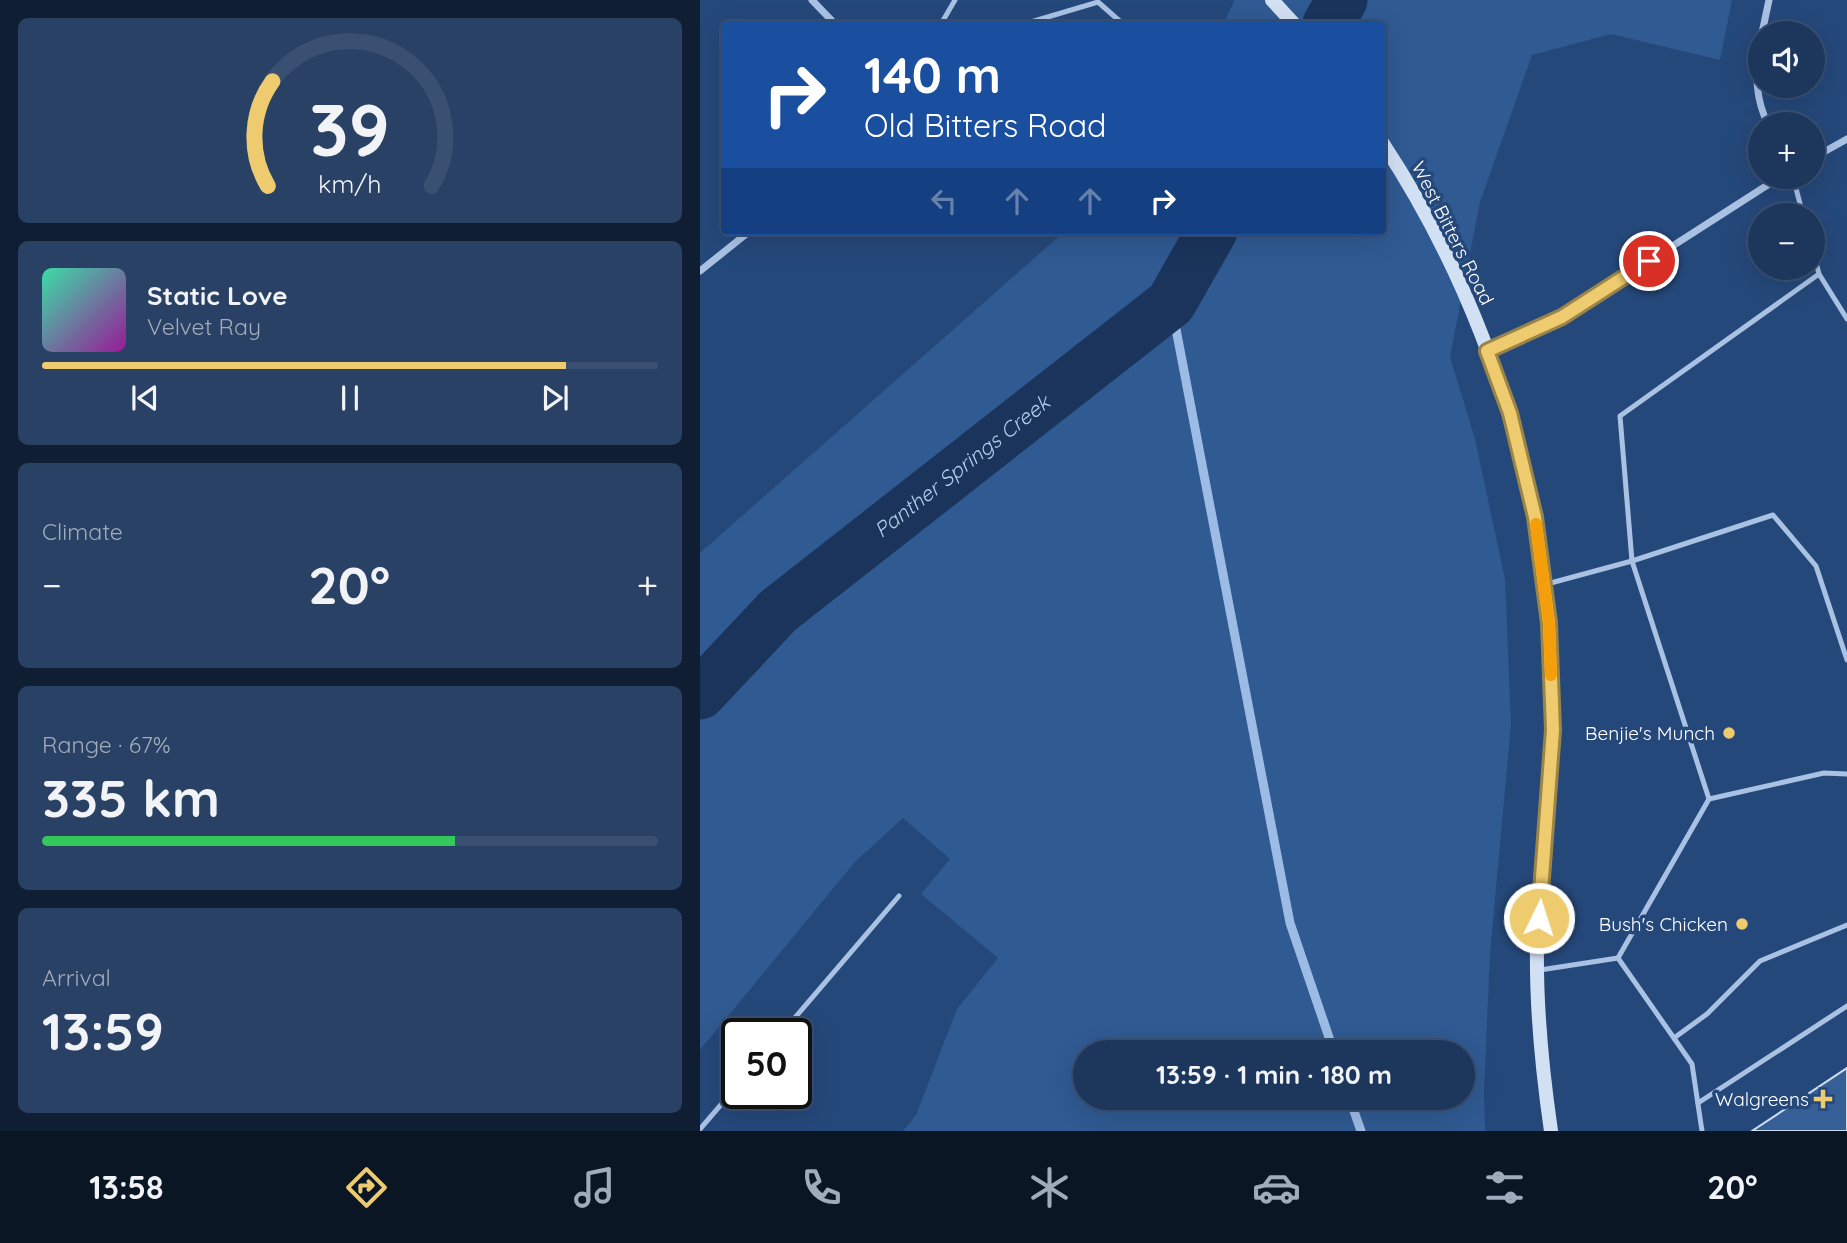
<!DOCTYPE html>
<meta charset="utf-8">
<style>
:root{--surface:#1c365c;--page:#294165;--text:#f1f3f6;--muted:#a0abbb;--line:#3a5072;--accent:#edcb6e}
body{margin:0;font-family:Quicksand,sans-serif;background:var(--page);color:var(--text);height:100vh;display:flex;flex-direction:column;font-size:26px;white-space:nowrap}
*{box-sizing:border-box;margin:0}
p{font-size:23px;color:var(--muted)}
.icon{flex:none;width:38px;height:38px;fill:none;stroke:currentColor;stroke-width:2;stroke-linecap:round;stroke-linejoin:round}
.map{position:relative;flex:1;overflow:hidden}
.drawer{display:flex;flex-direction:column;gap:18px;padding:18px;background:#0f1e33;width:700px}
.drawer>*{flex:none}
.top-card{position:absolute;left:21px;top:21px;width:665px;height:214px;border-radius:7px;box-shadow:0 7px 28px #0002,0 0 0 2px var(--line);background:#1a4fa0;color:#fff;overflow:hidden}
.controls{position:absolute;left:1048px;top:21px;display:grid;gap:14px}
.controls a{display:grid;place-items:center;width:77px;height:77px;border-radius:50%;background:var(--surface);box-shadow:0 7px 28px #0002,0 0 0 2px var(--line);font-size:35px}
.speed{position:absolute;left:21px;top:1018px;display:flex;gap:14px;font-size:35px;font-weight:700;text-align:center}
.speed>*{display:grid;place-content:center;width:91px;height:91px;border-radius:50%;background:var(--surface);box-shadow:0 7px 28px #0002,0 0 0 2px var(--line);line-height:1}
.speed .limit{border:4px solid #111;border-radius:10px;background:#fff;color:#111}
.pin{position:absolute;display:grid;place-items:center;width:60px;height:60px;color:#fff;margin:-30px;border:4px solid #fff;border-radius:50%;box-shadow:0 2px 7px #0007}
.me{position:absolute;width:77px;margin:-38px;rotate:4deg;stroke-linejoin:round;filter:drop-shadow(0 0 5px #0008)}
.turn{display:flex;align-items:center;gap:24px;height:147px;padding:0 28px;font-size:32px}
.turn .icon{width:91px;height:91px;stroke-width:2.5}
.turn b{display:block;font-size:49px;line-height:60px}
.lanes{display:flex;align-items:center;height:66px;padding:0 28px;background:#0003;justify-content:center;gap:35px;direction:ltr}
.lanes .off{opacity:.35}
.big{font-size:52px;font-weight:800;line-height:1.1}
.drawer .widget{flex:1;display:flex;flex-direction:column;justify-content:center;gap:10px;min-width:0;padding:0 24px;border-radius:10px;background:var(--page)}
.drawer .dial{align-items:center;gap:0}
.dial svg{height:182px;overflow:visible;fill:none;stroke:var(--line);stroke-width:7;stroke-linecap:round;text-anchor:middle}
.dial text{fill:var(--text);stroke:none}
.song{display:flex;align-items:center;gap:21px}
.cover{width:84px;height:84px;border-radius:10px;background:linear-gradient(135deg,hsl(160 70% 55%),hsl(300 70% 35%))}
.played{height:7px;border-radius:4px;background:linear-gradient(90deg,var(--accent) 85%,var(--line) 85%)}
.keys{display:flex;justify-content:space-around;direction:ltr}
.heat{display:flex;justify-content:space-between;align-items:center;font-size:38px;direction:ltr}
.charge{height:10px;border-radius:5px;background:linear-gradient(90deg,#34c759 67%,var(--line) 0)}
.trip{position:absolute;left:373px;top:1040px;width:402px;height:70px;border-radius:35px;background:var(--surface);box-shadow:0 7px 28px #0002,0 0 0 2px var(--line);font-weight:800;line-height:70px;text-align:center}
.dock{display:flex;height:112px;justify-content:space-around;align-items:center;background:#0b1625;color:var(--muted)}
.dock .icon{width:49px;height:49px}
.dock .current{color:var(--accent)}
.dock b{font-size:32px;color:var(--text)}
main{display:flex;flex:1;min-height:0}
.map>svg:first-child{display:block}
.green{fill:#305a92;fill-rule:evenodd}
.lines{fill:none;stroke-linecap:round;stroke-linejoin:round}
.stream{stroke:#9dbce5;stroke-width:9}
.river{stroke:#1a345b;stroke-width:51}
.building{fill:#365f97;stroke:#cbdcf3;stroke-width:2}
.service{stroke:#a9c2e4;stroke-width:5}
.minor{stroke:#a9c2e4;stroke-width:7}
.secondary{stroke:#d2e0f4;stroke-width:14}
.route-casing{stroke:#9a8448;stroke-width:18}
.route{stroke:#edcb6e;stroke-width:12}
.slow{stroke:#f59e0b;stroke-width:12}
.poi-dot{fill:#edcb6e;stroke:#25487a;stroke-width:2.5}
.labels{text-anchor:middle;stroke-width:7;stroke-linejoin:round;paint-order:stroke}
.street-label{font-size:19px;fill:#fff;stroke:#25487a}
.poi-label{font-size:19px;fill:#fff;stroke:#25487a;text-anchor:end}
.water-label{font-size:21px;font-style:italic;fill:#b4ccec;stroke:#25487a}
</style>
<main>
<section class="drawer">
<div class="widget dial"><svg viewBox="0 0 100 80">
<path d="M14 69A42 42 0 1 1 86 69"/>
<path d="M14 69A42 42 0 0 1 16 23" stroke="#edcb6e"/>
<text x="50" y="56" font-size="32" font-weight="700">39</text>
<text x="50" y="72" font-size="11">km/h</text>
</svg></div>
<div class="widget">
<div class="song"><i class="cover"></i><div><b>Static Love</b><p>Velvet Ray</p></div></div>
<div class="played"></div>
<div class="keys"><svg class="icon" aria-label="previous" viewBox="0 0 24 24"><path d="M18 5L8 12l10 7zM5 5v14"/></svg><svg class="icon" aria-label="pause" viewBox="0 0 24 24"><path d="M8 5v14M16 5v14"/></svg><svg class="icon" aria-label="next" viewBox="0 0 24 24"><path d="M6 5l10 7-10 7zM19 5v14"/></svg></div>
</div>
<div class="widget"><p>Climate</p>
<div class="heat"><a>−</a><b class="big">20°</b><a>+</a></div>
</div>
<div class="widget"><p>Range · 67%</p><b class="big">335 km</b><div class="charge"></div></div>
<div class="widget"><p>Arrival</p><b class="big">13:59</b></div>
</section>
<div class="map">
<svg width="1147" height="1131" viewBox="0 0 1147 1131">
<rect width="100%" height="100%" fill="#25487a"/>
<path class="green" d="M 535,0 L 1032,0 L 1020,60 L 911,34 L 832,55 L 780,202 L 750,357 L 775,439 L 805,579 L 811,724 L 790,954 L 784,1092 L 785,1131 L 203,1131 L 216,1115 L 257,1009 L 298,958 L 221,894 L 250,859 L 203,818 L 155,862 L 0,1050 L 0,553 L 365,231 L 682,231 L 682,24 L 523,24 ZM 385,1052 L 763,1052 L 763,1097 L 385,1097 Z"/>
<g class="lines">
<g class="stream">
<polyline points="471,303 590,923 634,1052"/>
<polyline points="649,1097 661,1131"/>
</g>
<g class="river">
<polyline points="628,24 642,0"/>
<path id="s1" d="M 0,694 L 78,611 L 471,303 L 512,231"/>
</g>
</g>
<polygon class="building" points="1147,1068 1147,1131 1052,1131"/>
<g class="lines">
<g class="service">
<polyline points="241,24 255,0"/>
<polyline points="324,24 398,2 423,24"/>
<polyline points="1093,177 1103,215"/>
<polyline points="1113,251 1119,274 920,416 932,561 1073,515 1116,566 1147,660"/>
<polyline points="1119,274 1147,319"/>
<polyline points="847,584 932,561 1009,799 918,958"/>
<polyline points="1009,799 1124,773 1147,774"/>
<polyline points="840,970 918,958 992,1064 1002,1131"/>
<polyline points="81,1034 199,896"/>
<polyline points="974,1038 1007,1014 1060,961 1147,925"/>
<polyline points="998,1103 1147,1006"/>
<polyline points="0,1129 37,1086"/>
</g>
<g class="minor">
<polyline points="112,0 135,24"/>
<polyline points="1062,33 1069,0"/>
<path d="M 1060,41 C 1055,68 1055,99 1068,124"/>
<polyline points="1113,158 1147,139"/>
<polyline points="0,271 50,231"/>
<polyline points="787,351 862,317 1080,177"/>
</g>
<g class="secondary">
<polyline points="572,0 594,24"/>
<path d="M 682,142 C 796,315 856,522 853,729 C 852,802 838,874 837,946 C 836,1008 842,1069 851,1131"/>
</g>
</g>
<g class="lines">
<g class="route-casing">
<polyline id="route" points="839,918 853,730 849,623 835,517 810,413 787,351 862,317 949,261"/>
</g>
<use href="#route" class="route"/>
<polyline class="slow" points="836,524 849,623 851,675"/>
</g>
<g class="poi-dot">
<circle cx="1029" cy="733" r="7"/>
<circle cx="1042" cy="924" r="7"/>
<path d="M1119.5 1088.5h7v7h7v7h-7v7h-7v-7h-7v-7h7z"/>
</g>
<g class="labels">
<g class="street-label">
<text transform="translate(753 233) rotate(63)" y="7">West Bitters Road</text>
</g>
<g class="poi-label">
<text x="1015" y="740">Benjie's Munch</text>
<text x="1028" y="931">Bush's Chicken</text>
<text x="1109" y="1106">Walgreens</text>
</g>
<g class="water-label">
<text dy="7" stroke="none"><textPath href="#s1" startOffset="348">Panther Springs Creek</textPath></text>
</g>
</g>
</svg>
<div class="controls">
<a><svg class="icon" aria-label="sound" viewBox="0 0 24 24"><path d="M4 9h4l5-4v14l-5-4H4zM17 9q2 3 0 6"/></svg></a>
<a>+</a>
<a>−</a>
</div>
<div class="speed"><div class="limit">50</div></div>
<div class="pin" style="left:949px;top:261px;background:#d93025"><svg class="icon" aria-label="arrive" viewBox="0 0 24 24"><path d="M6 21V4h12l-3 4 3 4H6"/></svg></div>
<svg class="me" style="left:839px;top:918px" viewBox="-20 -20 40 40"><circle r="17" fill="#edcb6e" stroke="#fff" stroke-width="3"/><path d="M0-11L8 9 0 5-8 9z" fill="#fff"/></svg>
<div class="trip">13:59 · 1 min · 180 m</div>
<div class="top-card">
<div class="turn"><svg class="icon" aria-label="right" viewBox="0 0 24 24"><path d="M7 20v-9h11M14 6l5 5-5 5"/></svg><div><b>140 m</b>Old Bitters Road</div></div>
<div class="lanes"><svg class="icon off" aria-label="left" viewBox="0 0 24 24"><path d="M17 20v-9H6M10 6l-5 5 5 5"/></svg><svg class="icon off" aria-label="ahead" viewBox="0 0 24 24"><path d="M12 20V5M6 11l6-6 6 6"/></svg><svg class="icon off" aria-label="ahead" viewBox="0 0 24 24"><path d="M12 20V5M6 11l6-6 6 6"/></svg><svg class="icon" aria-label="right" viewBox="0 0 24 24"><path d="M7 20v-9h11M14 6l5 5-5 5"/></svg></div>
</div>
</div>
</main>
<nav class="dock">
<b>13:58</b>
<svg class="icon current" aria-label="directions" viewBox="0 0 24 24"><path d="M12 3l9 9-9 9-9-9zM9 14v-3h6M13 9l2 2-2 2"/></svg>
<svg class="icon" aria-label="music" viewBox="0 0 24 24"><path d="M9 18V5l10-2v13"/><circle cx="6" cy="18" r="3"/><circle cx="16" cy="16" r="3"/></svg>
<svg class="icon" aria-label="phone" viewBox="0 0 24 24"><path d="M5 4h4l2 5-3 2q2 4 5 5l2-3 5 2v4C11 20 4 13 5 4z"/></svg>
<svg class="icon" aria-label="climate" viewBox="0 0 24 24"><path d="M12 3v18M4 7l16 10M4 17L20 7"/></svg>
<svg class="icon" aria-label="car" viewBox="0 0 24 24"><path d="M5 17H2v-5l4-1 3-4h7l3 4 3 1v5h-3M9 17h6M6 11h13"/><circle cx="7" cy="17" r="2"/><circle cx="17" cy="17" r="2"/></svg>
<svg class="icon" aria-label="filters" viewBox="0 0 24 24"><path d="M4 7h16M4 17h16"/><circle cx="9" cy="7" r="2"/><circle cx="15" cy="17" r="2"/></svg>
<b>20°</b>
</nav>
